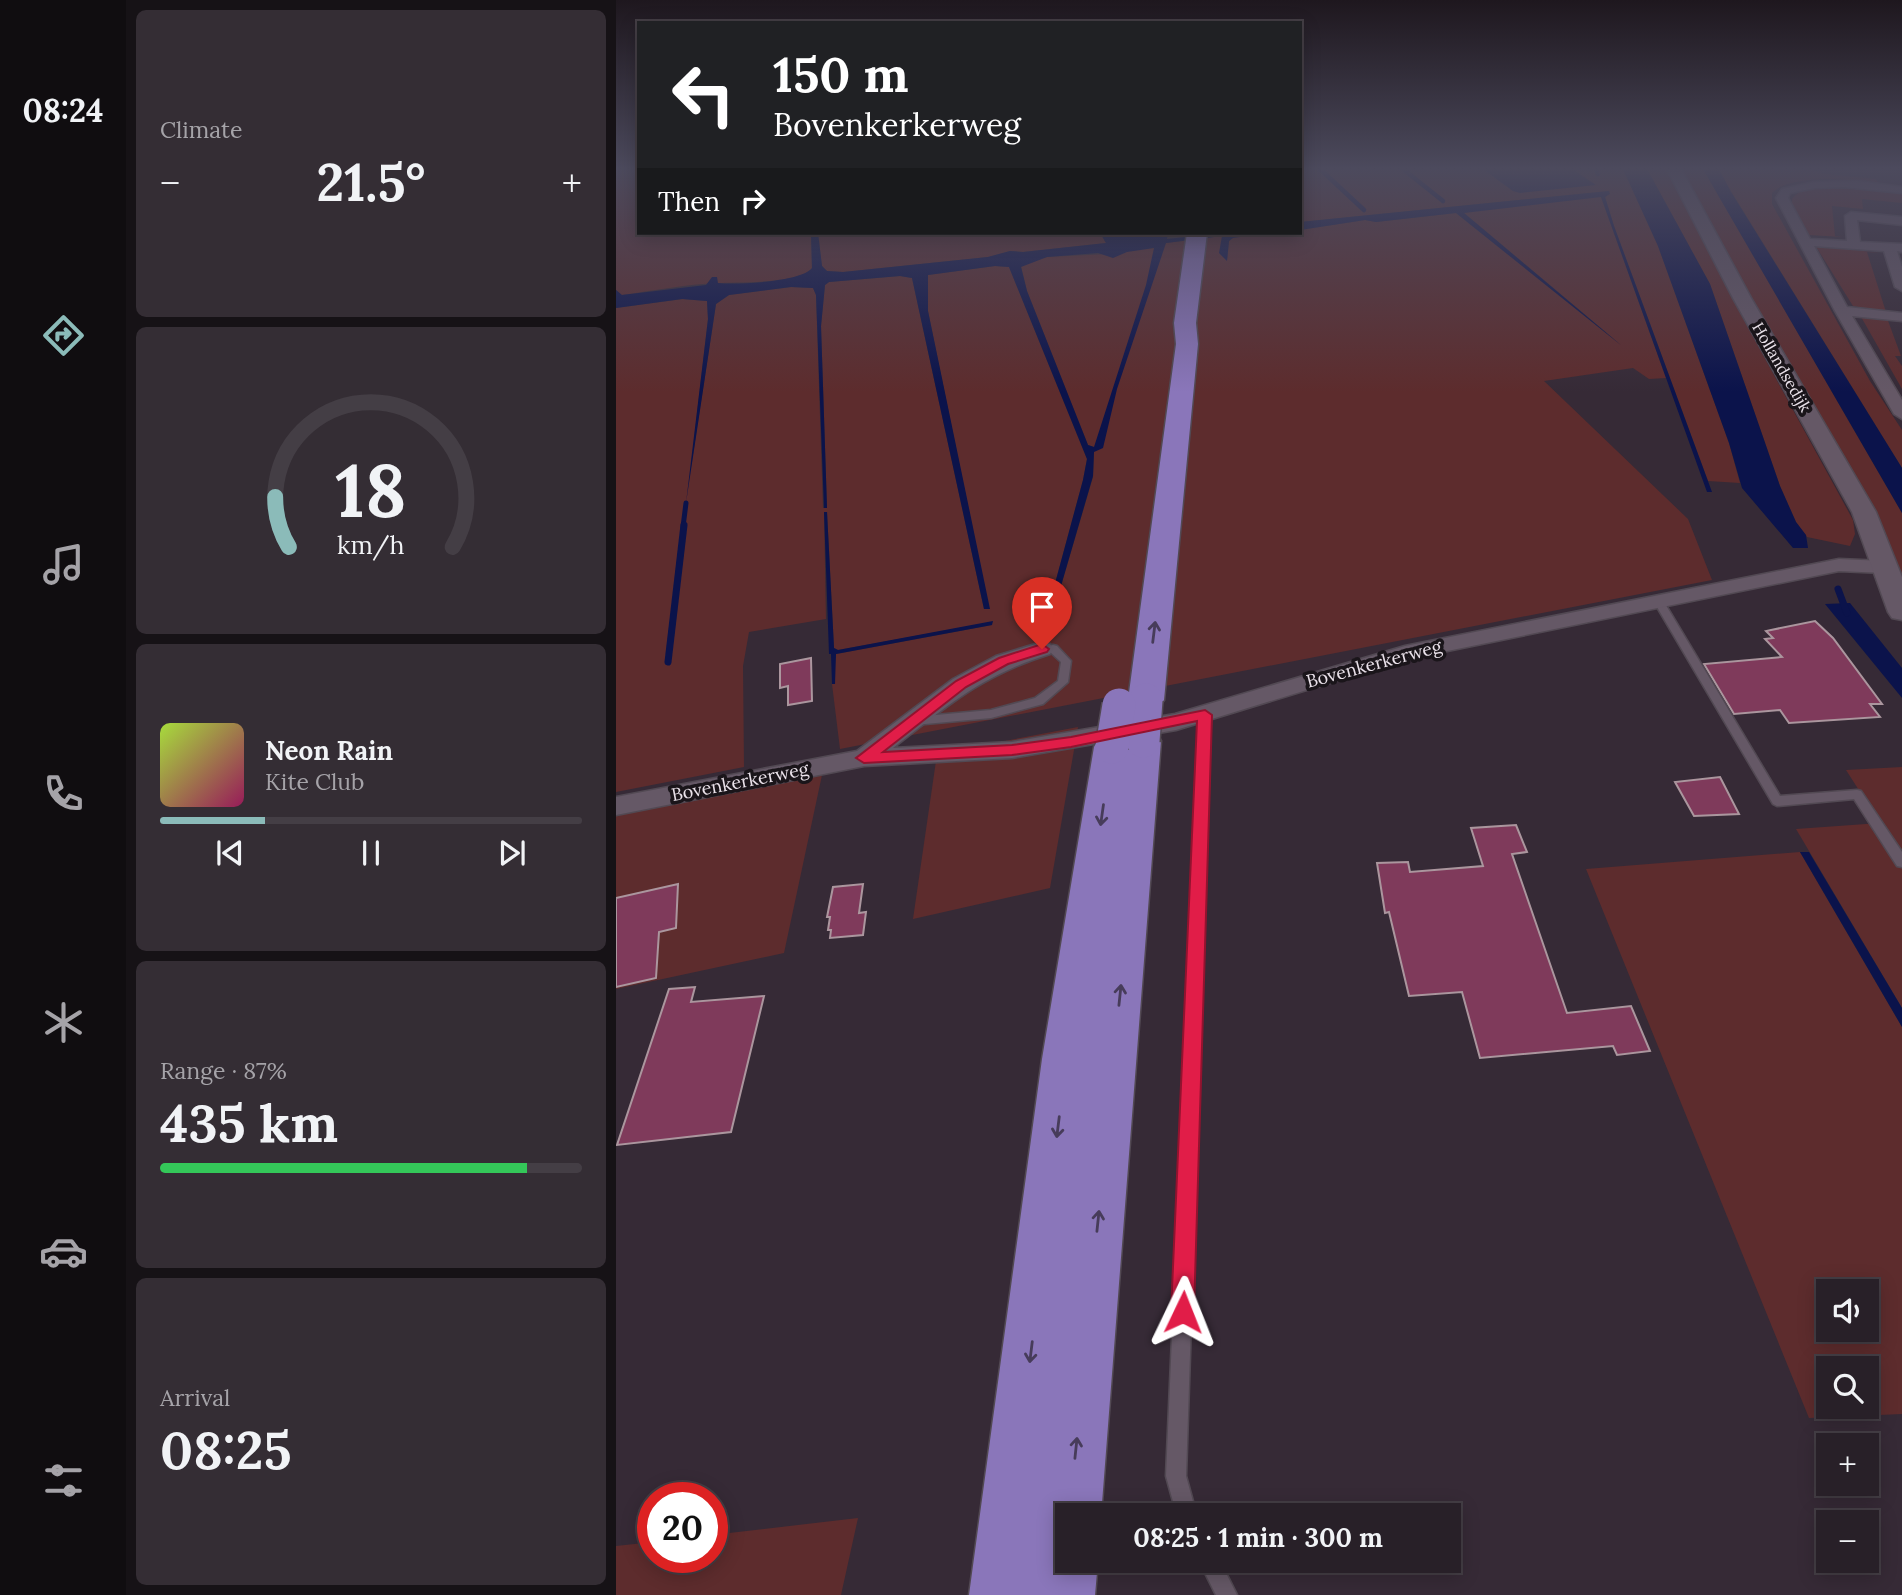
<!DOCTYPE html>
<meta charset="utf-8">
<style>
:root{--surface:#282028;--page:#342d34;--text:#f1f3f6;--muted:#a5a3a8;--line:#443e45;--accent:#8bbbb9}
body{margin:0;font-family:Lora,serif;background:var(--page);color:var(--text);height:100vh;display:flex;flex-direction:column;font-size:26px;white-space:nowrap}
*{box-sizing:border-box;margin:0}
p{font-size:23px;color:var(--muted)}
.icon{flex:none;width:38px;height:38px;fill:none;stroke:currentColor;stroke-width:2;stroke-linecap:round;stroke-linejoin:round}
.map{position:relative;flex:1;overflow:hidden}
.details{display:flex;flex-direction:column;gap:10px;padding:10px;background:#161216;width:490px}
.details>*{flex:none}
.banner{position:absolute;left:21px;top:21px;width:665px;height:214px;border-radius:0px;box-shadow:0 4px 18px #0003,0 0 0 2px var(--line);background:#202124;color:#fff;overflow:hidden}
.controls{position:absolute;left:1200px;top:1279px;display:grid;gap:14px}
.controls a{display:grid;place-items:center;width:63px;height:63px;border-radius:0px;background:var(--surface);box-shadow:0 4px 18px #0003,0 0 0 2px var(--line);font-size:35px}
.speed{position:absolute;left:21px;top:1482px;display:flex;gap:14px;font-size:35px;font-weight:700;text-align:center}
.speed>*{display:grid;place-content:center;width:91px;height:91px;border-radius:50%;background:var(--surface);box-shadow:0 4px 18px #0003,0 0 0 2px var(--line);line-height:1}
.speed .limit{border:10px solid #d22;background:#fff;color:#111}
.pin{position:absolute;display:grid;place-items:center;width:60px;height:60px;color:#fff;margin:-72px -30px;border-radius:50% 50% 50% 0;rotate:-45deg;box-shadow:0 0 7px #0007}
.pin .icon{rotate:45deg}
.me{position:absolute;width:77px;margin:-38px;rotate:2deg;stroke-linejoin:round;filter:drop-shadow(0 0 5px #0008)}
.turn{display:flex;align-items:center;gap:24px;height:147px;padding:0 21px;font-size:32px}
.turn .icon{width:91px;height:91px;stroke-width:2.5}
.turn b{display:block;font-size:49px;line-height:60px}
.then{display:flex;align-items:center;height:66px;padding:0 21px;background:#0003;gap:14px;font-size:26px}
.big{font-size:52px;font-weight:700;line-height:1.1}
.details .tile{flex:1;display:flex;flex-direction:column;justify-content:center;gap:10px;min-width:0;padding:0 24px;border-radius:10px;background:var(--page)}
.details .dial{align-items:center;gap:0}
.dial svg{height:182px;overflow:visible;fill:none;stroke:var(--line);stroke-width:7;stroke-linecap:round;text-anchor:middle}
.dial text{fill:var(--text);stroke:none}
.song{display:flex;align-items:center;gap:21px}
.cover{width:84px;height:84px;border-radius:10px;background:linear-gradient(135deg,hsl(80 70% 55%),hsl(330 70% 35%))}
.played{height:7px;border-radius:4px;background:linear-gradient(90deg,var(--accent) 25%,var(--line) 25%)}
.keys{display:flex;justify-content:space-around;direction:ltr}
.heat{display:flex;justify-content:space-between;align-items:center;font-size:38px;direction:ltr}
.charge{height:10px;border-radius:5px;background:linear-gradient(90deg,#34c759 87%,var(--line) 0)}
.trip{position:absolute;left:439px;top:1503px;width:406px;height:70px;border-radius:0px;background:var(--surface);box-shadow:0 4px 18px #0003,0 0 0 2px var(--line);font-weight:700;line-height:70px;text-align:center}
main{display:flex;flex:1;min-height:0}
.tab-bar{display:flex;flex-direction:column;width:126px;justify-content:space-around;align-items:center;background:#100d10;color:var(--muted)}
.tab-bar .icon{width:49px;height:49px}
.tab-bar .on{color:var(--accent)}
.tab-bar b{font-size:32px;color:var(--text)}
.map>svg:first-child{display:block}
.green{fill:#5d2c2d;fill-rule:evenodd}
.water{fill:#0b134b;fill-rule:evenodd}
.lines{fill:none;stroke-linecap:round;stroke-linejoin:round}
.stream-far2{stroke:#0b134b;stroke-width:4.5}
.stream-far1{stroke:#0b134b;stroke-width:5}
.stream{stroke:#0b134b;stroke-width:7}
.building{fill:#7f3a5b;stroke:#ab969e;stroke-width:2}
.lane-casing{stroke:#524953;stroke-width:3}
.street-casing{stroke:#524953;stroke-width:3}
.secondary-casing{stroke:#524953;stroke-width:3}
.highway-casing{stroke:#524953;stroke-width:3}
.lane{fill:#655866;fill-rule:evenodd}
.street{fill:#655866;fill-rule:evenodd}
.secondary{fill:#655866;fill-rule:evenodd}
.highway{fill:#8a76ba;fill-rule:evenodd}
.highway-bridge-casing{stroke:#524953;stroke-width:36;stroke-linecap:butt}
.highway-bridge{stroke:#8a76ba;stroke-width:33}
.oneway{stroke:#473c5a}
.route{fill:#e11d48;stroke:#92132f;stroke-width:2}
.labels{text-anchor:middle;stroke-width:7;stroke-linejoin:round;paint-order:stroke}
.far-street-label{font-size:16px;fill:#eae2ea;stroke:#1a151a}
.street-label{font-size:18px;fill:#eae2ea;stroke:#1a151a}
</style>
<main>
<nav class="tab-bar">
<b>08:24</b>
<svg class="icon on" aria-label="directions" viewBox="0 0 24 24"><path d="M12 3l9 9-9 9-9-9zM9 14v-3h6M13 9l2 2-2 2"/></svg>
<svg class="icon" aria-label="music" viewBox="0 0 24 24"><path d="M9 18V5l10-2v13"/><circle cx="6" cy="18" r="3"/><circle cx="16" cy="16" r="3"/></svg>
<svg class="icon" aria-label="phone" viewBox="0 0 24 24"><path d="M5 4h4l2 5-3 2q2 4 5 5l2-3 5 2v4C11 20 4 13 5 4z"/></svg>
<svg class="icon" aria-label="climate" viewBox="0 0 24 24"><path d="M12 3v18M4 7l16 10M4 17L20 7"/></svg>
<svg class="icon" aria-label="car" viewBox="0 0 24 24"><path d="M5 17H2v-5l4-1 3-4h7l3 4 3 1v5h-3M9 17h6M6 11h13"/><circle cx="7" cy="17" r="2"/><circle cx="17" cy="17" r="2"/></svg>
<svg class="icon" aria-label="filters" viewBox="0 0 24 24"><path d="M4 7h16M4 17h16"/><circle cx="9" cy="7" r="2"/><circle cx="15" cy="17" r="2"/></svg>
</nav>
<section class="details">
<div class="tile"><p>Climate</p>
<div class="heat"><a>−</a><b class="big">21.5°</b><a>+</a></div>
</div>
<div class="tile dial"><svg viewBox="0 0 100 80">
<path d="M14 69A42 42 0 1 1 86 69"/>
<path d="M14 69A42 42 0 0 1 8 47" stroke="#8bbbb9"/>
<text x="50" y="56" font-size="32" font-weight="700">18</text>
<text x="50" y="72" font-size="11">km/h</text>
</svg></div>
<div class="tile">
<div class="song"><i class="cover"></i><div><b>Neon Rain</b><p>Kite Club</p></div></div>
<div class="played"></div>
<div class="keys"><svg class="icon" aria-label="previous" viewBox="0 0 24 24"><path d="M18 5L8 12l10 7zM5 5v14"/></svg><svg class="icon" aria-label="pause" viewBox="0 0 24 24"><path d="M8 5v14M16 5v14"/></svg><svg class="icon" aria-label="next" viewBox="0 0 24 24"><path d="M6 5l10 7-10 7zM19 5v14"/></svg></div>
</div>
<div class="tile"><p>Range · 87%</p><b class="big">435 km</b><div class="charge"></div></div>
<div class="tile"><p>Arrival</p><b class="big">08:25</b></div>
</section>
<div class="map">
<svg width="1286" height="1595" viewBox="0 0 1286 1595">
<rect width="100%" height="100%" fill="#362a36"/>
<g class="green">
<path d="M 0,169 L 23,169 L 23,233 L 195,233 L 196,268 C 184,284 122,282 102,283 C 70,284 37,291 5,295 L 0,290 Z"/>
<polygon points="684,169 867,169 897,191 978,184 956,169 970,169 975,172 974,169 1007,169 1042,246 1113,443 1124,483 1092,481 998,226 989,197 993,191 684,222"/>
<polygon points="1031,169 1050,169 1124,313 1237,520 1239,534 1234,546 1191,537 1180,522 1164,486 1094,284"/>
<polygon points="1064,169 1087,169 1286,513 1286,593 1181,384"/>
<path d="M 1194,169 L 1209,174 L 1260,179 L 1262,183 C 1237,180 1175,173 1156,193 L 1156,204 L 1254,381 L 1286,430 L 1286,468 L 1102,170 Z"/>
<path d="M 1225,186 L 1286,192 L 1286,203 L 1246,199 L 1247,209 L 1216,206 L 1219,236 L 1227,237 L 1192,235 L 1176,206 L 1176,199 C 1186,185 1209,187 1225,186 Z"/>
<polygon points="981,196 985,197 1050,378 1033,379 1017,368 928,381 1072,519 1096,580 224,749 216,684 220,654 376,625 376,622 222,650 218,648 211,512 208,512 210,619 133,632 127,666 128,767 0,792 0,308 67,299 91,301 92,319 74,474 100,304 113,295 175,287 197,288 200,295 207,508 211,508 205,326 209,285 213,282 284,276 296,278 368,609 373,609 312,311 312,275 379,266 393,267 471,459 467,480 434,602 430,611 412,617 431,616 440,603 477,477 478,447 472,445 411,291 405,266 431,257 492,254 550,243 607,236 611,260 613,241 617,237 684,233 684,230 749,220 760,222 840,213 1005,345 847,212"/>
<polygon points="202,233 484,233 490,243 407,252 394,251 372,257 227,272 211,271 206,266"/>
<polygon points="1199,245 1264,253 1251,252 1270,312 1237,306"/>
<polygon points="1244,315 1271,318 1285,356 1279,356 1286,366 1286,389"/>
<polygon points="462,727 434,888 297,919 321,754"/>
<polygon points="1286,767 1286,1008 1180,829 1264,823 1230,770"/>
<polygon points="206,775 168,953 0,989 0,814"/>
<path d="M 1184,852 L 1286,1027 L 1286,1414 L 1193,1418 L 970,869 ZM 1213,1292 L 1251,1292 L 1251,1330 L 1213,1330 ZM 1213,1368 L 1251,1368 L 1251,1407 L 1213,1407 Z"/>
<polygon points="242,1518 225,1595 0,1595 0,1546 37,1542 37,1558 96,1558 96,1535"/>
</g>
<g class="water">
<polygon points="867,169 956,169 980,185 904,193 897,191"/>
<polygon points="1007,169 1031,169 1094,284 1164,486 1180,522 1190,535 1192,548 1177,548 1126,488 1113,443 1042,246"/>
<polygon points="1087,169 1103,169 1115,192 1286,468 1286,513"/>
<polygon points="993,191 994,194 989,197 998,226 1096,492 1091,492 985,197 848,213 1006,346 840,213 760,222 749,220 684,230 684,222"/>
<path d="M 195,233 L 202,233 L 206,266 L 211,271 L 227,272 L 372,257 L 394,251 L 407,252 L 490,243 L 484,233 L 552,233 L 551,239 L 606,233 L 654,233 L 617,238 L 613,241 L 611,261 L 603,253 L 606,236 L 550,243 L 501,389 L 487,448 L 478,452 L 477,476 L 440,603 L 432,616 L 414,619 L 412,617 L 430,611 L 434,602 L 467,480 L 471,459 L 393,267 L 379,266 L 312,275 L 312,311 L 374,609 L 368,609 L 296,278 L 284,276 L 213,282 L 209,285 L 205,326 L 211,508 L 208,508 L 200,295 L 197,288 L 175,287 L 113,295 L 100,304 L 70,503 L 92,319 L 91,301 L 66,299 L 0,308 L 0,290 L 6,295 L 90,285 L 96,277 L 101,277 L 102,283 C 120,285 185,282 196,268 ZM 538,248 L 530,285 L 478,447 L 472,445 L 411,291 L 405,267 L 431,257 L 482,253 L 497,258 L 511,252 Z"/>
<polygon points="208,512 211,512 218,648 222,650 377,621 376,625 220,654 219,684 216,684 215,654 213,654"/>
<polygon points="1234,603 1286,668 1286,698 1209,604"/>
<polygon points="1184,852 1193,852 1286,1008 1286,1027"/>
</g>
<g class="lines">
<g class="stream-far2">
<polyline points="704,169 748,210"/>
<polyline points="787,169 827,201"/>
<polyline points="980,169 982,174"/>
</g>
<polyline class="stream-far1" points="67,527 70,503"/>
<g class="stream">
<polyline points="1222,589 1231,613"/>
<polyline points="52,662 68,525"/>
</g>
</g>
<g class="building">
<polygon points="1199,621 1217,638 1266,704 1254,704 1264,717 1173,723 1164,710 1118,714 1088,664 1166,657 1149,639 1157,638 1150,631"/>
<polygon points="195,658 196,701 172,705 172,686 164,688 164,664"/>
<polygon points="1104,777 1123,814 1078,816 1059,782"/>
<polygon points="900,825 911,852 896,854 951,1013 1015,1006 1034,1051 1001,1055 997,1046 864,1058 846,992 793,996 773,912 769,913 761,863 792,862 794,872 867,866 855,828"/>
<polygon points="62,884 60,928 43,932 40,978 0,987 0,898"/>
<polygon points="247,884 243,913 250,912 247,935 214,938 215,930 212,930 214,917 211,917 217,887"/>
<polygon points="79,987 75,1002 148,996 115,1132 1,1145 53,989"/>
</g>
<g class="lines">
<g class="lane-casing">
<g id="lane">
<polygon points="1043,599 1048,602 1164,796 1241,790 1245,791 1286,852 1286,867 1281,866 1238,799 1161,806 1157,804 1038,602"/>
<polygon points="437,645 441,646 455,661 452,682 427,704 375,718 298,725 292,721 298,717 375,710 419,698 442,681 445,662 434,652 426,652 421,649 422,647"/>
<polygon points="589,711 595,715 570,1476 581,1516 561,1516 550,1476 583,715"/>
<polygon points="583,1561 604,1561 621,1595 600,1595"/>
</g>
</g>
<g class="street-casing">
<g id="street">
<polygon points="1242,181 1286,187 1286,193 1228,187 1199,188 1174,193 1172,198 1194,239 1231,241 1229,216 1235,212 1286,217 1286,225 1241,220 1244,242 1286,244 1286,252 1281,251 1286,267 1286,291 1279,287 1268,251 1198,246 1231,307 1286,313 1286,321 1236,316 1286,400 1286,419 1278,414 1219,311 1160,198 1166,189 1199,182"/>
<path d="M 1223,559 L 1268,561 L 1278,567 L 1268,573 L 1223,571 L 792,659 L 560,730 L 396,758 L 248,766 L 0,815 L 0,797 L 241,751 L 337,679 L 380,656 L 426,642 L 434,644 L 437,649 L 434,654 C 366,675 331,706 277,748 L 396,742 L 559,714 L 789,646 Z"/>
</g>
</g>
<g class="secondary-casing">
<polygon id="secondary" points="1051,169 1065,169 1135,298 1260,512 1286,577 1286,620 1276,618 1272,612 1236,512 1117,298"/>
</g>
<g class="highway-casing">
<g id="highway">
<polygon points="571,233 591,233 580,323 582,344 548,700 542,708 530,712 518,708 512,700 560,344 558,323"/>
<polygon points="527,728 540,732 545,741 485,1516 452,1516 452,1561 482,1561 479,1595 353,1595 426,1059 478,747 483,738 496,734 510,739 514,732"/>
</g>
</g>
<use href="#lane" class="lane"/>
<use href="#street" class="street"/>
<use href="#secondary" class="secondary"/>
<use href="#highway" class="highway"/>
<g class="highway-bridge-casing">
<g id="highway-bridge">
<polyline points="527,741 530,700"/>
<polyline points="496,747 503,705"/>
</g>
</g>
<use href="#highway-bridge" class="highway-bridge"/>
</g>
<defs><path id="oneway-shaft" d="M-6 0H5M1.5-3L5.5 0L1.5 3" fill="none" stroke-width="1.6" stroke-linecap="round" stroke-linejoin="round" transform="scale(1.75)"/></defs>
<g class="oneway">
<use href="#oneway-shaft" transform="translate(538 632) rotate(-83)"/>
<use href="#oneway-shaft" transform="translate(486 815) rotate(98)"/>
<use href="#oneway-shaft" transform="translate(504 995) rotate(-84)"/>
<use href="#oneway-shaft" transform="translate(442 1127) rotate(97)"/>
<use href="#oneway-shaft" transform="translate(482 1221) rotate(-84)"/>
<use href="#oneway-shaft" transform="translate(415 1352) rotate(97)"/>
<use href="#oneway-shaft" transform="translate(460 1448) rotate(-84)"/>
</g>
<linearGradient id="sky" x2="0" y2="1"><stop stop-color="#1e171e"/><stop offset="0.43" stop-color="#4c4a5d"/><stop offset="1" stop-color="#4c4a5d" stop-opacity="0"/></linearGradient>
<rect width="1286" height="392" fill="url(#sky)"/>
<polygon class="route" points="426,644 433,649 431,652 392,664 350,687 267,752 396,745 455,737 589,710 596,715 578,1312 575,1321 567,1324 558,1321 555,1312 581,721 455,747 396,755 248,763 240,758 340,681 383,658"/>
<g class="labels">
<g class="far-street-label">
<text transform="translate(1166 367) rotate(60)" y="6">Hollandsedijk</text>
</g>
<g class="street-label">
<text transform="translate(758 664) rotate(-15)" y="6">Bovenkerkerweg</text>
<text transform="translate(124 782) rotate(-11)" y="6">Bovenkerkerweg</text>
</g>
</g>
</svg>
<div class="controls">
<a><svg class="icon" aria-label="sound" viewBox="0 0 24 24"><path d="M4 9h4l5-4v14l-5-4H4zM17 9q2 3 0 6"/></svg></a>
<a><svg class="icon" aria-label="search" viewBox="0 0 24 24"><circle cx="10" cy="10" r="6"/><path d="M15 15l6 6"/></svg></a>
<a>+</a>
<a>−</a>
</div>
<div class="speed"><div class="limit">20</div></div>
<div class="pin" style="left:426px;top:649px;background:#d93025"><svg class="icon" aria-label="arrive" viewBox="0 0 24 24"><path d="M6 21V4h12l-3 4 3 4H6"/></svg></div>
<svg class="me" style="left:567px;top:1312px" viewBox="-20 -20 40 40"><path d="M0-17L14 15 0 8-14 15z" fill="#e11d48" stroke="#fff" stroke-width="4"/></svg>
<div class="trip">08:25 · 1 min · 300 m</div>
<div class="banner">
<div class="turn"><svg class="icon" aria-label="left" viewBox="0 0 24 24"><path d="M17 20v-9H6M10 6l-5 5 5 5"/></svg><div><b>150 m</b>Bovenkerkerweg</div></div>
<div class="then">Then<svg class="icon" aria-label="right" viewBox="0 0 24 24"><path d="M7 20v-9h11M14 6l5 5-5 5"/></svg></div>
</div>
</div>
</main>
